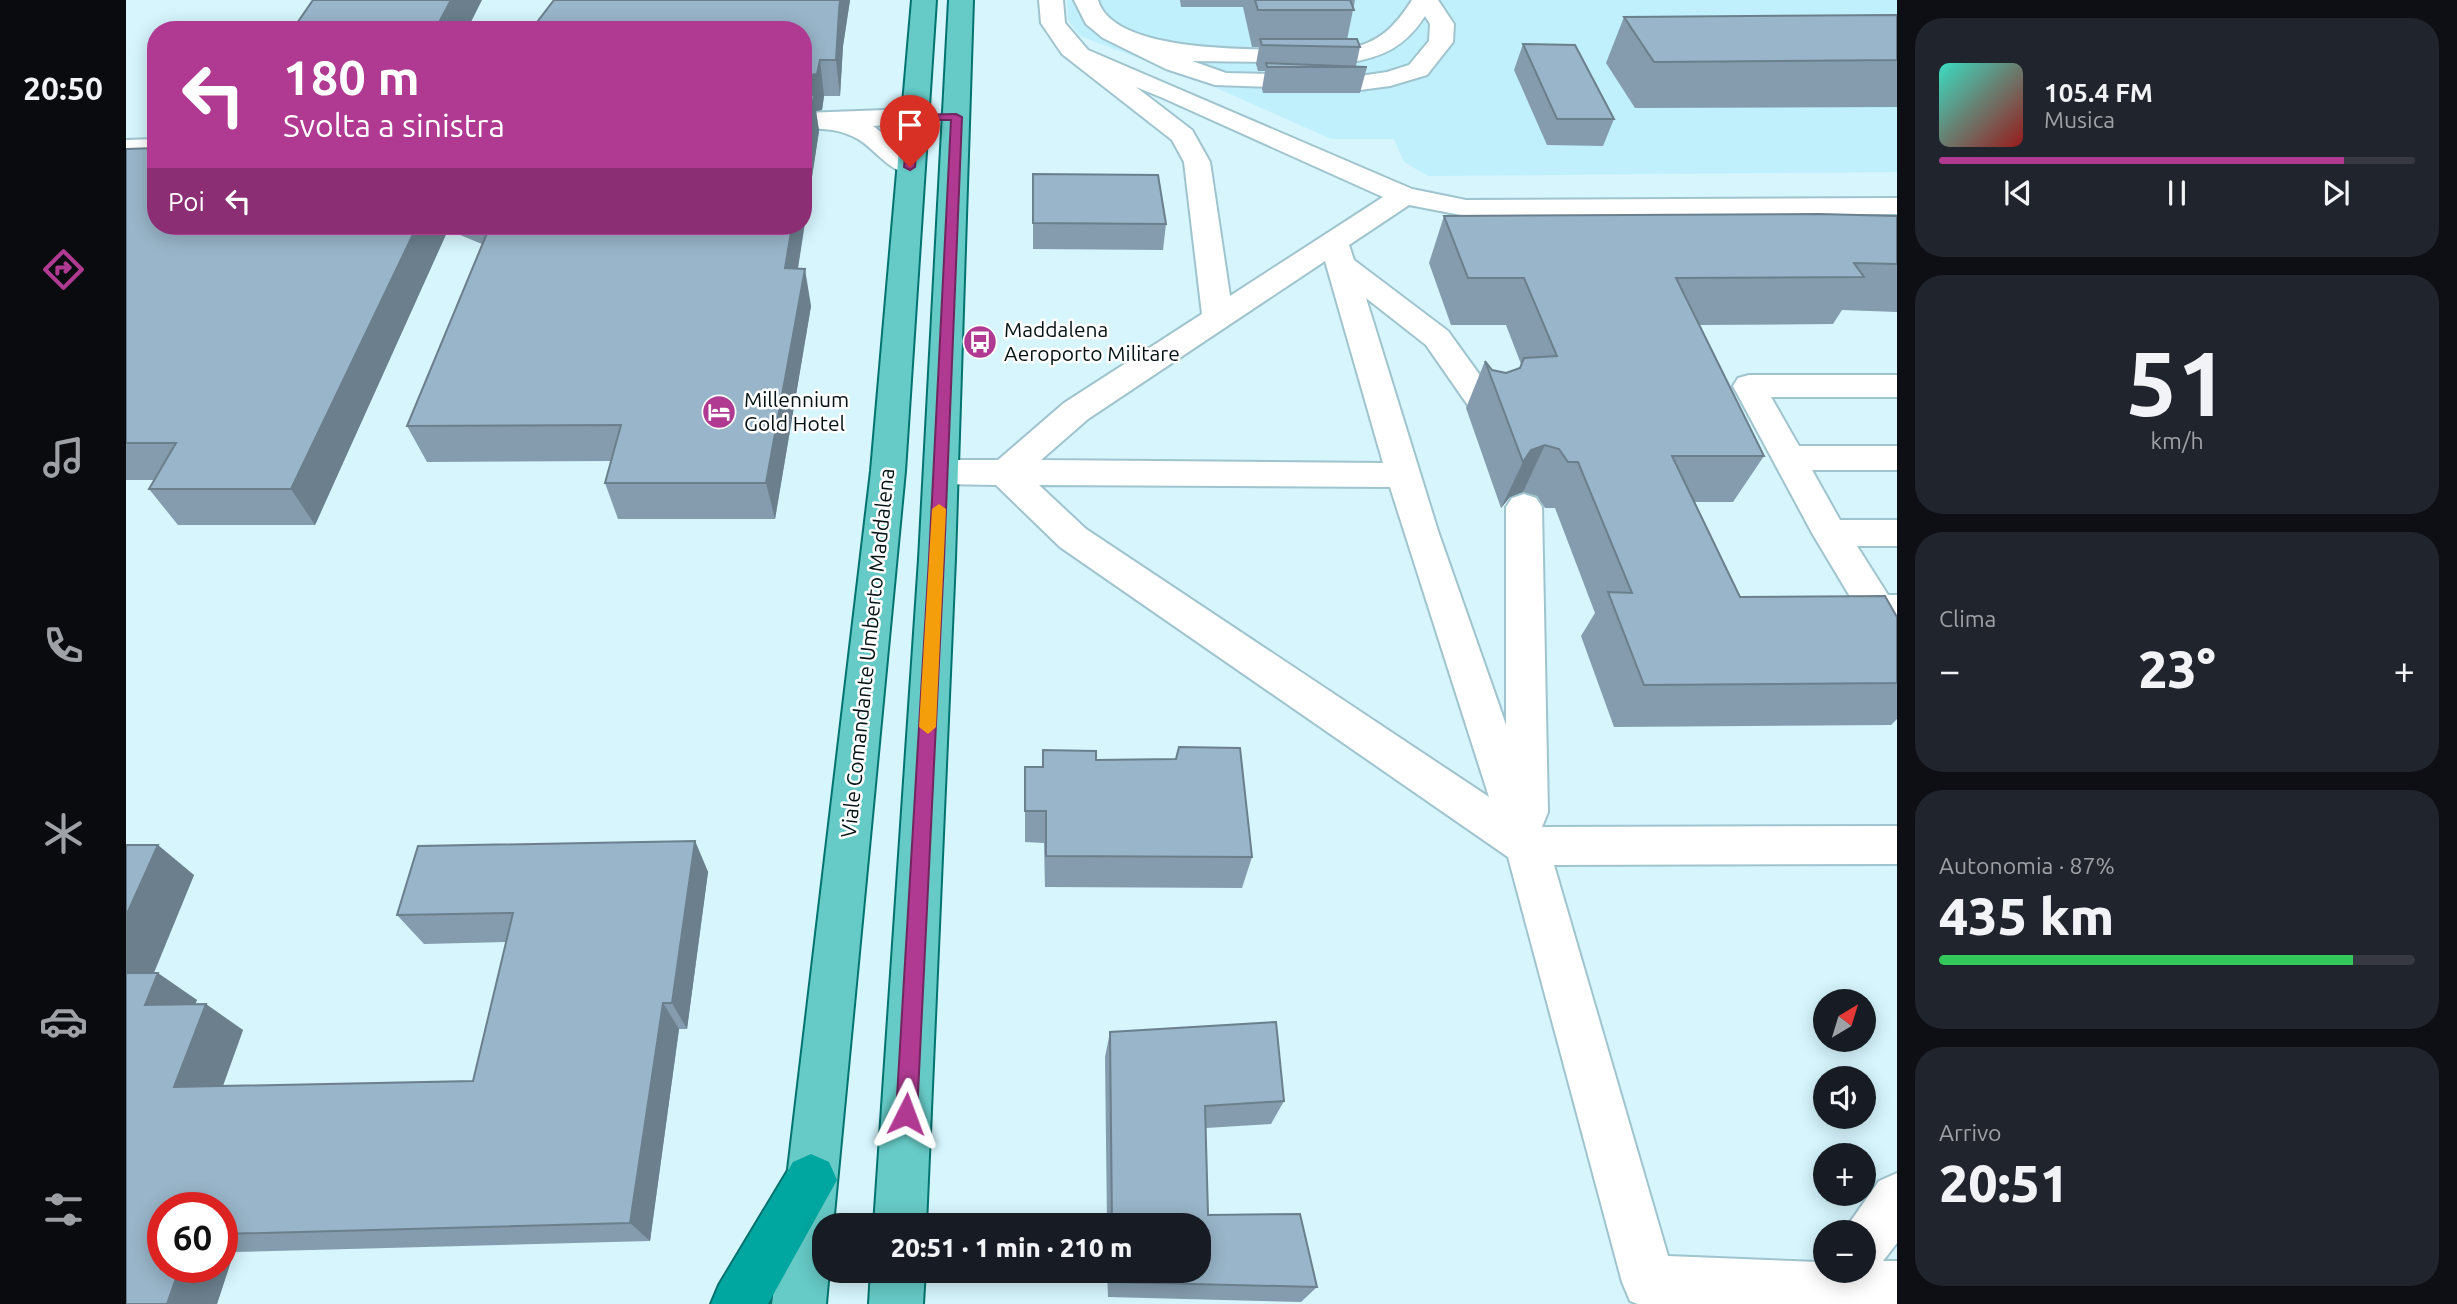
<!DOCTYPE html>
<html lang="it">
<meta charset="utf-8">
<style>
:root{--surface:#171b24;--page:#20242c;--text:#f1f3f6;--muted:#9ea1a6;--line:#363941;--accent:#b03a92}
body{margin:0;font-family:Ubuntu,sans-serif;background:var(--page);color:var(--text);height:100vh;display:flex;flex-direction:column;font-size:26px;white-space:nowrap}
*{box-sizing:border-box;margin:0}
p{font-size:23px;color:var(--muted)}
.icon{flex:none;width:38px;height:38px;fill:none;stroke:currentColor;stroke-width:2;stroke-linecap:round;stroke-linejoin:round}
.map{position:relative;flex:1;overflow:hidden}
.sheet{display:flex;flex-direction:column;gap:18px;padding:18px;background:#0d0f14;width:560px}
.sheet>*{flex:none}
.guide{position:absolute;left:21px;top:21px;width:665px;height:214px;border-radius:28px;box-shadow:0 4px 18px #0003;background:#b03a92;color:#fff;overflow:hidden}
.needle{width:46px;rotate:38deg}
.buttons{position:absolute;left:1687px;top:989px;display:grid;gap:14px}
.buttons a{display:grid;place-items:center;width:63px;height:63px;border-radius:50%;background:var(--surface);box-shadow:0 4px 18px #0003;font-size:35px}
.speed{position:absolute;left:21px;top:1192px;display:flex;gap:14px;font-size:35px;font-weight:700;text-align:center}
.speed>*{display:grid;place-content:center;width:91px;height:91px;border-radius:50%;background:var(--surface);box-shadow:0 4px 18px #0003;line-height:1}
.speed .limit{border:10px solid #d22;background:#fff;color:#111}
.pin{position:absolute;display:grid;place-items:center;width:60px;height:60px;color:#fff;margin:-72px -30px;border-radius:50% 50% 50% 0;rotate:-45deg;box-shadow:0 0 7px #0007}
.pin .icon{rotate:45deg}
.me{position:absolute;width:77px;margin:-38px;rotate:3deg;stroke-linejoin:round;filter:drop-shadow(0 0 5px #0008)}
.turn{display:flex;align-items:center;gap:24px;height:147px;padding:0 21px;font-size:32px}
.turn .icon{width:91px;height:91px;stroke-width:2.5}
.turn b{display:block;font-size:49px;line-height:60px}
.then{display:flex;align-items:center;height:66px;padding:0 21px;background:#0003;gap:14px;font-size:26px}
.big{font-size:52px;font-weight:800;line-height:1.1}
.sheet .card{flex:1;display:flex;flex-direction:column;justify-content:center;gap:10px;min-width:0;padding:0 24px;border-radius:28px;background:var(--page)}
.sheet .dial{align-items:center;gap:0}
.dial b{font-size:91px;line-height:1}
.song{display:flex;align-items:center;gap:21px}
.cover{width:84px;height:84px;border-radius:10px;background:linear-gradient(135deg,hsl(170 70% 55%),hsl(0 70% 35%))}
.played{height:7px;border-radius:4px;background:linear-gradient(90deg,var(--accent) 85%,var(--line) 85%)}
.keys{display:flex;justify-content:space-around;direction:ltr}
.heat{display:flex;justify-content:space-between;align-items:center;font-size:38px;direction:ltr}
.charge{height:10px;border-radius:5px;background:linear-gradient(90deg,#34c759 87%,var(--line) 0)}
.trip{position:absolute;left:686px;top:1213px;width:399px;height:70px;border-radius:28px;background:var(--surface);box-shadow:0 4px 18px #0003;font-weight:800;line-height:70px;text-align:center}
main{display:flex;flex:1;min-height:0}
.tabs{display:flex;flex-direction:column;width:126px;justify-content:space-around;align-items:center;background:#090b0e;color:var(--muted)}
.tabs .icon{width:49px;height:49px}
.tabs .selected{color:var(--accent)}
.tabs b{font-size:32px;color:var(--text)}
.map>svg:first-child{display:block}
.built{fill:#c0f0fc}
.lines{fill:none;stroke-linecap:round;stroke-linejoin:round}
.minor-casing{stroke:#9fc4ce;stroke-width:4}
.major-casing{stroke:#02736f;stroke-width:4}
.highway-casing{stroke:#02736f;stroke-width:4}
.minor{fill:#fff;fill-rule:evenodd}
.major{fill:#66cac6;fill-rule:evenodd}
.highway{fill:#00a7a0;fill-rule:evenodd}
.wall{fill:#849cad;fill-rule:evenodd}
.shaded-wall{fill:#6b7f8d}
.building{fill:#99b5c9;stroke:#6b7f8d;stroke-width:2}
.route{fill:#b03a92;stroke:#72265f;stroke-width:2}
.slow{fill:#f59e0b}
.labels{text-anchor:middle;stroke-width:5;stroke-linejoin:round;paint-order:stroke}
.poi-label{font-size:21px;fill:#051215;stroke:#fff;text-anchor:start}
.street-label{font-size:21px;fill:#051215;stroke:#fff}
</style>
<main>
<nav class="tabs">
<b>20:50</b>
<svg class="icon selected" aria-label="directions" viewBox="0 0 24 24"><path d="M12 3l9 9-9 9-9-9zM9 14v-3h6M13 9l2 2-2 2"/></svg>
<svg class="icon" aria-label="music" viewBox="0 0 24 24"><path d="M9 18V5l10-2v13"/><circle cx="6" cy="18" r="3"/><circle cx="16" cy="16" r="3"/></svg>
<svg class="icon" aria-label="phone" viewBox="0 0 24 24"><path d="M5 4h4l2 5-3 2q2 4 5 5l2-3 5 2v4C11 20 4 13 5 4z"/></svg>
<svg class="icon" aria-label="climate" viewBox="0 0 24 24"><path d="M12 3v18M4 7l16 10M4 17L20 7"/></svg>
<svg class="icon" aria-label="car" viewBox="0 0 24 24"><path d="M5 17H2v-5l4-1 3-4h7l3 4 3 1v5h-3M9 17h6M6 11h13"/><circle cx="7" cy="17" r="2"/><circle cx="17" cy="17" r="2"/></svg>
<svg class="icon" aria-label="filters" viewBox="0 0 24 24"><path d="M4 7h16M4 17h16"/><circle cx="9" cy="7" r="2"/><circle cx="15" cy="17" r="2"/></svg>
</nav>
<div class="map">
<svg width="1771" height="1304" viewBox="0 0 1771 1304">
<rect width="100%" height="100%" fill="#d6f5fd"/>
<polygon class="built" points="941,0 1771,0 1771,172 1302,176 1278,162 1268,139 1205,139 1086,86 954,36 942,20"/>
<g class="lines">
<g class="minor-casing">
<g id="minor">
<path d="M 913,0 L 937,0 L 939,23 L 962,50 L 1286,189 L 1340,200 L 1771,198 L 1771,214 L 1340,216 L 1283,205 L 1223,245 L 1228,260 L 1322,331 L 1376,406 L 1372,414 L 1360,417 L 1348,414 L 1300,345 L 1240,298 L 1312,531 L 1380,725 L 1380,507 L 1386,498 L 1398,494 L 1410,498 L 1416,507 L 1422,812 L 1416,827 L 1771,826 L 1771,864 L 1428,865 L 1542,1256 L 1692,1262 L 1699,1251 L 1699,1270 L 1738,1270 L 1738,1232 L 1717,1232 L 1753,1181 L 1771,1173 L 1771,1243 L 1757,1261 L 1771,1261 L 1771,1304 L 1512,1304 L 1504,1301 L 1496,1282 L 1382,857 L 934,547 L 870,485 L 815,484 L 803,481 L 798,472 L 803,463 L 815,460 L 872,460 L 938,403 L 1076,314 L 1058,162 L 1046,140 L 936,54 L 915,23 ZM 1010,87 L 1037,98 L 1257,197 L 1104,296 L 1084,162 L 1066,130 ZM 1199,261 L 1257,463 L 915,460 L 962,419 ZM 913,485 L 1264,487 L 1363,797 L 960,529 Z"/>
<path d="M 948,0 L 972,0 C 989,61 1167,48 1221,49 C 1253,43 1269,27 1286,0 L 1312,0 L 1328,24 L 1327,42 L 1301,75 L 1264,86 L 1234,90 L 1089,85 L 1040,69 L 977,38 L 960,24 ZM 1299,16 L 1304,24 L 1303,41 L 1283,65 L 1261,72 L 1234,76 L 1100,73 L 1066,61 L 1221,63 C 1257,57 1279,47 1299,16 Z"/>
<path d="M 788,109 L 797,112 L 801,117 L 797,122 L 747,126 L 794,161 L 797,167 L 794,173 C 768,179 752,151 732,139 C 714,129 697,128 677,129 L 677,113 Z"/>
<polygon points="30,139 30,155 0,156 0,140"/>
<polygon points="1623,375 1771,375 1771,397 1645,397 1673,446 1771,446 1771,470 1686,470 1714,520 1771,520 1771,546 1731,546 1762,595 1771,595 1771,625 1751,625 1738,620 1686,533 1607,386 1612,378"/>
</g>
</g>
<g class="major-casing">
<g id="major">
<polygon points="786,0 810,0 779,471 707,1225 698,1225 698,1270 703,1270 700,1304 646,1304 745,471"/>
<polygon points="823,0 847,0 829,559 800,1225 748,1225 793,559"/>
<polygon points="745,1270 799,1270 797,1304 743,1304"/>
</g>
</g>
<g class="highway-casing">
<polygon id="highway" points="685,1154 703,1162 711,1180 642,1304 585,1304 593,1285 667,1162"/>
</g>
<use href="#minor" class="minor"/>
<use href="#major" class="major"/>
<use href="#highway" class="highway"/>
</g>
<g class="wall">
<polygon points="428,0 724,0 717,46 714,96 698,96 696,110 690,111 693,131 672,269 685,306 649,519 492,519 479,483 485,461 301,462 281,426 356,244 322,230 189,525 52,525 23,489 28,480 0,480 0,149 30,226 677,226"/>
<polygon points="1054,0 1229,0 1221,40 1234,47 1230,66 1241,67 1234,93 1137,93 1136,89 1139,71 1132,71 1130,64 1133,47 1126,47 1117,7 1055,7"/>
<polygon points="1771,15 1771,107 1509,108 1480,63 1498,17"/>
<polygon points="1397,44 1488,119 1477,146 1421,145 1388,70"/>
<polygon points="907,174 1040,224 1037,250 907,249"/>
<polygon points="1318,216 1771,216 1771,312 1716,310 1707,324 1573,325 1638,456 1607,502 1569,502 1614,597 1771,617 1771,719 1765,725 1488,727 1455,636 1469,613 1429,508 1419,508 1411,496 1397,492 1384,497 1375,508 1340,408 1359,361 1366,370 1380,373 1393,369 1395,364 1380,325 1325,325 1303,263"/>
<polygon points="970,760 1126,857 1116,888 919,887 918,843 899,842 899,767 916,767"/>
<path d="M 569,841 L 582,872 L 561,1029 L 553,1029 L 524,1241 L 108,1252 L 91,1304 L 0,1304 L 0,845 L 68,875 L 28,973 L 71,1000 L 69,1004 L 117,1030 L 97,1086 L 347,1081 L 380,942 L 298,944 L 271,915 ZM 37,1208 L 96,1208 L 96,1267 Z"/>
<polygon points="984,1032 1158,1101 1145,1124 1080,1128 1082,1215 1191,1287 1175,1302 982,1297 981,1270 1073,1270 1073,1225 981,1225 979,1057"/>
</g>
<g class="shaded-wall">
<polygon points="325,0 356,0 341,30 309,30"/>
<polygon points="714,0 724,0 717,46 714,96 710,60 713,11"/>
<polygon points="694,60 698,96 696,110 690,111 693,131 666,305 659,268 666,226 677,226 677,76"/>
<polygon points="291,226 320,226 322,230 189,525 165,489"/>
<polygon points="679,269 685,306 649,519 640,483"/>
<polygon points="1419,445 1397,492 1384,497 1375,508 1397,462 1405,450"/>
<polygon points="569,841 582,872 561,1029 546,1003"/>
<polygon points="32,845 68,875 16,1001 0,990 0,916"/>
<polygon points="32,973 71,1000 58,1031 19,1005"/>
<polygon points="537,1003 553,1029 524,1241 504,1223"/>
<polygon points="80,1004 117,1030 88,1110 48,1087"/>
<polygon points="96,1247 108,1252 91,1304 41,1304 54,1267 96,1267"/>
</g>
<g class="building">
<polygon points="187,0 325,0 309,30 155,30 157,26 169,26"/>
<polygon points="428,0 714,0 713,11 710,60 694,60 691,74 677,76 677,30 405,30"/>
<polygon points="1129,0 1224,0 1228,10 1132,10"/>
<polygon points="1771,15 1771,60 1528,62 1498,17"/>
<polygon points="1134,39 1231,39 1234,47 1136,45"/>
<polygon points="1397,44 1449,45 1488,119 1431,119"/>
<polygon points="1140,63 1240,67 1241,67 1141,67"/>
<polygon points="677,95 688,95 677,160"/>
<polygon points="30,148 30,226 291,226 165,489 23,489 50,443 0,443 0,149"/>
<polygon points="907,174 1032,175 1040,224 907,223"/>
<polygon points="1693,214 1771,216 1771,264 1728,263 1738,277 1550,278 1638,456 1546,456 1614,597 1759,596 1771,617 1771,683 1518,685 1482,592 1506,593 1452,462 1442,462 1433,449 1419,445 1405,450 1397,462 1359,361 1366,370 1380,373 1394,368 1398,358 1431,356 1398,278 1342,278 1318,216"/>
<polygon points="364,226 666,226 659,268 679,269 640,483 479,483 495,425 281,426"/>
<polygon points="1053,747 1114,748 1126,857 920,856 920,811 899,811 899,767 917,767 917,750 970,751 970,760 1050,759"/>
<polygon points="569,841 546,1003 537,1003 504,1223 96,1234 96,1208 37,1208 37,1267 54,1267 41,1304 0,1304 0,973 32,973 19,1005 80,1004 48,1087 347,1081 387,913 271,915 292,846"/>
<polygon points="0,845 32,845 0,916"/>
<polygon points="1150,1022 1158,1101 1079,1106 1082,1215 1174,1214 1191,1287 987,1282 987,1270 1073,1270 1073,1225 986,1225 984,1032"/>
</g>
<polygon class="route" points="830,114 836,117 818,559 791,1114 788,1121 780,1124 773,1121 770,1114 803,559 825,120 793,120 789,167 784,170 778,167 784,115"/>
<polygon class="slow" points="813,504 820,509 810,727 802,734 793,727 806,509"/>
<defs>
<g id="bus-disc" transform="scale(1.75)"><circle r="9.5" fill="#b03a92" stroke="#fff"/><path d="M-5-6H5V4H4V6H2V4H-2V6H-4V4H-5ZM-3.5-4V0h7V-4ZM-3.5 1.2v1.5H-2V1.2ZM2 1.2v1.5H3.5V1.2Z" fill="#fff"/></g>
<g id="hotel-disc" transform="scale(1.75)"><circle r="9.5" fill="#b03a92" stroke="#fff"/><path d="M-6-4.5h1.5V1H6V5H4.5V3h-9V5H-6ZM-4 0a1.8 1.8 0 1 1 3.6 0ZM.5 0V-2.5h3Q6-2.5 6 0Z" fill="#fff"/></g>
</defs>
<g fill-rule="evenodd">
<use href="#bus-disc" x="854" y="342"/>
<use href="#hotel-disc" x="593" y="412"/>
</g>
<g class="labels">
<g class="poi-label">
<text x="878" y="337">Maddalena<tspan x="878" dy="24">Aeroporto Militare</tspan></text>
<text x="618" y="407">Millennium<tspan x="618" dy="24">Gold Hotel</tspan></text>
</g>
<g class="street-label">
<text transform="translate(742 653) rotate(-84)" y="7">Viale Comandante Umberto Maddalena</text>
</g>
</g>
</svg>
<div class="buttons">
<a><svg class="needle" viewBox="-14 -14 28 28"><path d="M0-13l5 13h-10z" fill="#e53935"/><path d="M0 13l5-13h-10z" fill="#9ea1a6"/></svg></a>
<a><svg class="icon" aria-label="sound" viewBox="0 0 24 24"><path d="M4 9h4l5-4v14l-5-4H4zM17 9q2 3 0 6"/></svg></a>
<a>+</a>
<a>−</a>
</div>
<div class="speed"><div class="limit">60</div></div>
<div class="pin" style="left:784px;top:167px;background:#d93025"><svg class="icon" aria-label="arrive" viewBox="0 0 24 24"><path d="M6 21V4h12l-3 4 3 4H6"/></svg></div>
<svg class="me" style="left:780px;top:1114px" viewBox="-20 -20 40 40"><path d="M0-17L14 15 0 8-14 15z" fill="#b03a92" stroke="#fff" stroke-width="4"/></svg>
<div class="trip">20:51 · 1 min · 210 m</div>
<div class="guide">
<div class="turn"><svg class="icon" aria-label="left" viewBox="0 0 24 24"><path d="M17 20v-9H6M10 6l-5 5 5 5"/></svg><div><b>180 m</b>Svolta a sinistra</div></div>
<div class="then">Poi<svg class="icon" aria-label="left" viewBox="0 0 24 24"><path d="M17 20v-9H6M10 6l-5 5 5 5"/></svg></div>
</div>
</div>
<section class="sheet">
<div class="card">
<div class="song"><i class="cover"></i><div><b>105.4 FM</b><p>Musica</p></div></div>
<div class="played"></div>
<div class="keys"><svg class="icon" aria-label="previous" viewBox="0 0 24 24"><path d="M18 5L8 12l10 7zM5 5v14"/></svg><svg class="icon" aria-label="pause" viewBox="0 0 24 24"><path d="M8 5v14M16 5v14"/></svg><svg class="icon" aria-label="next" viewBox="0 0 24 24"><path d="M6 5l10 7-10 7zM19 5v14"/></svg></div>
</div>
<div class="card dial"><b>51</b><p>km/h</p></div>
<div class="card"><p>Clima</p>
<div class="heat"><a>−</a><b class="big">23°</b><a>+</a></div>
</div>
<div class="card"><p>Autonomia · 87%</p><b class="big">435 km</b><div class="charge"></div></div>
<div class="card"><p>Arrivo</p><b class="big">20:51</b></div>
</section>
</main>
